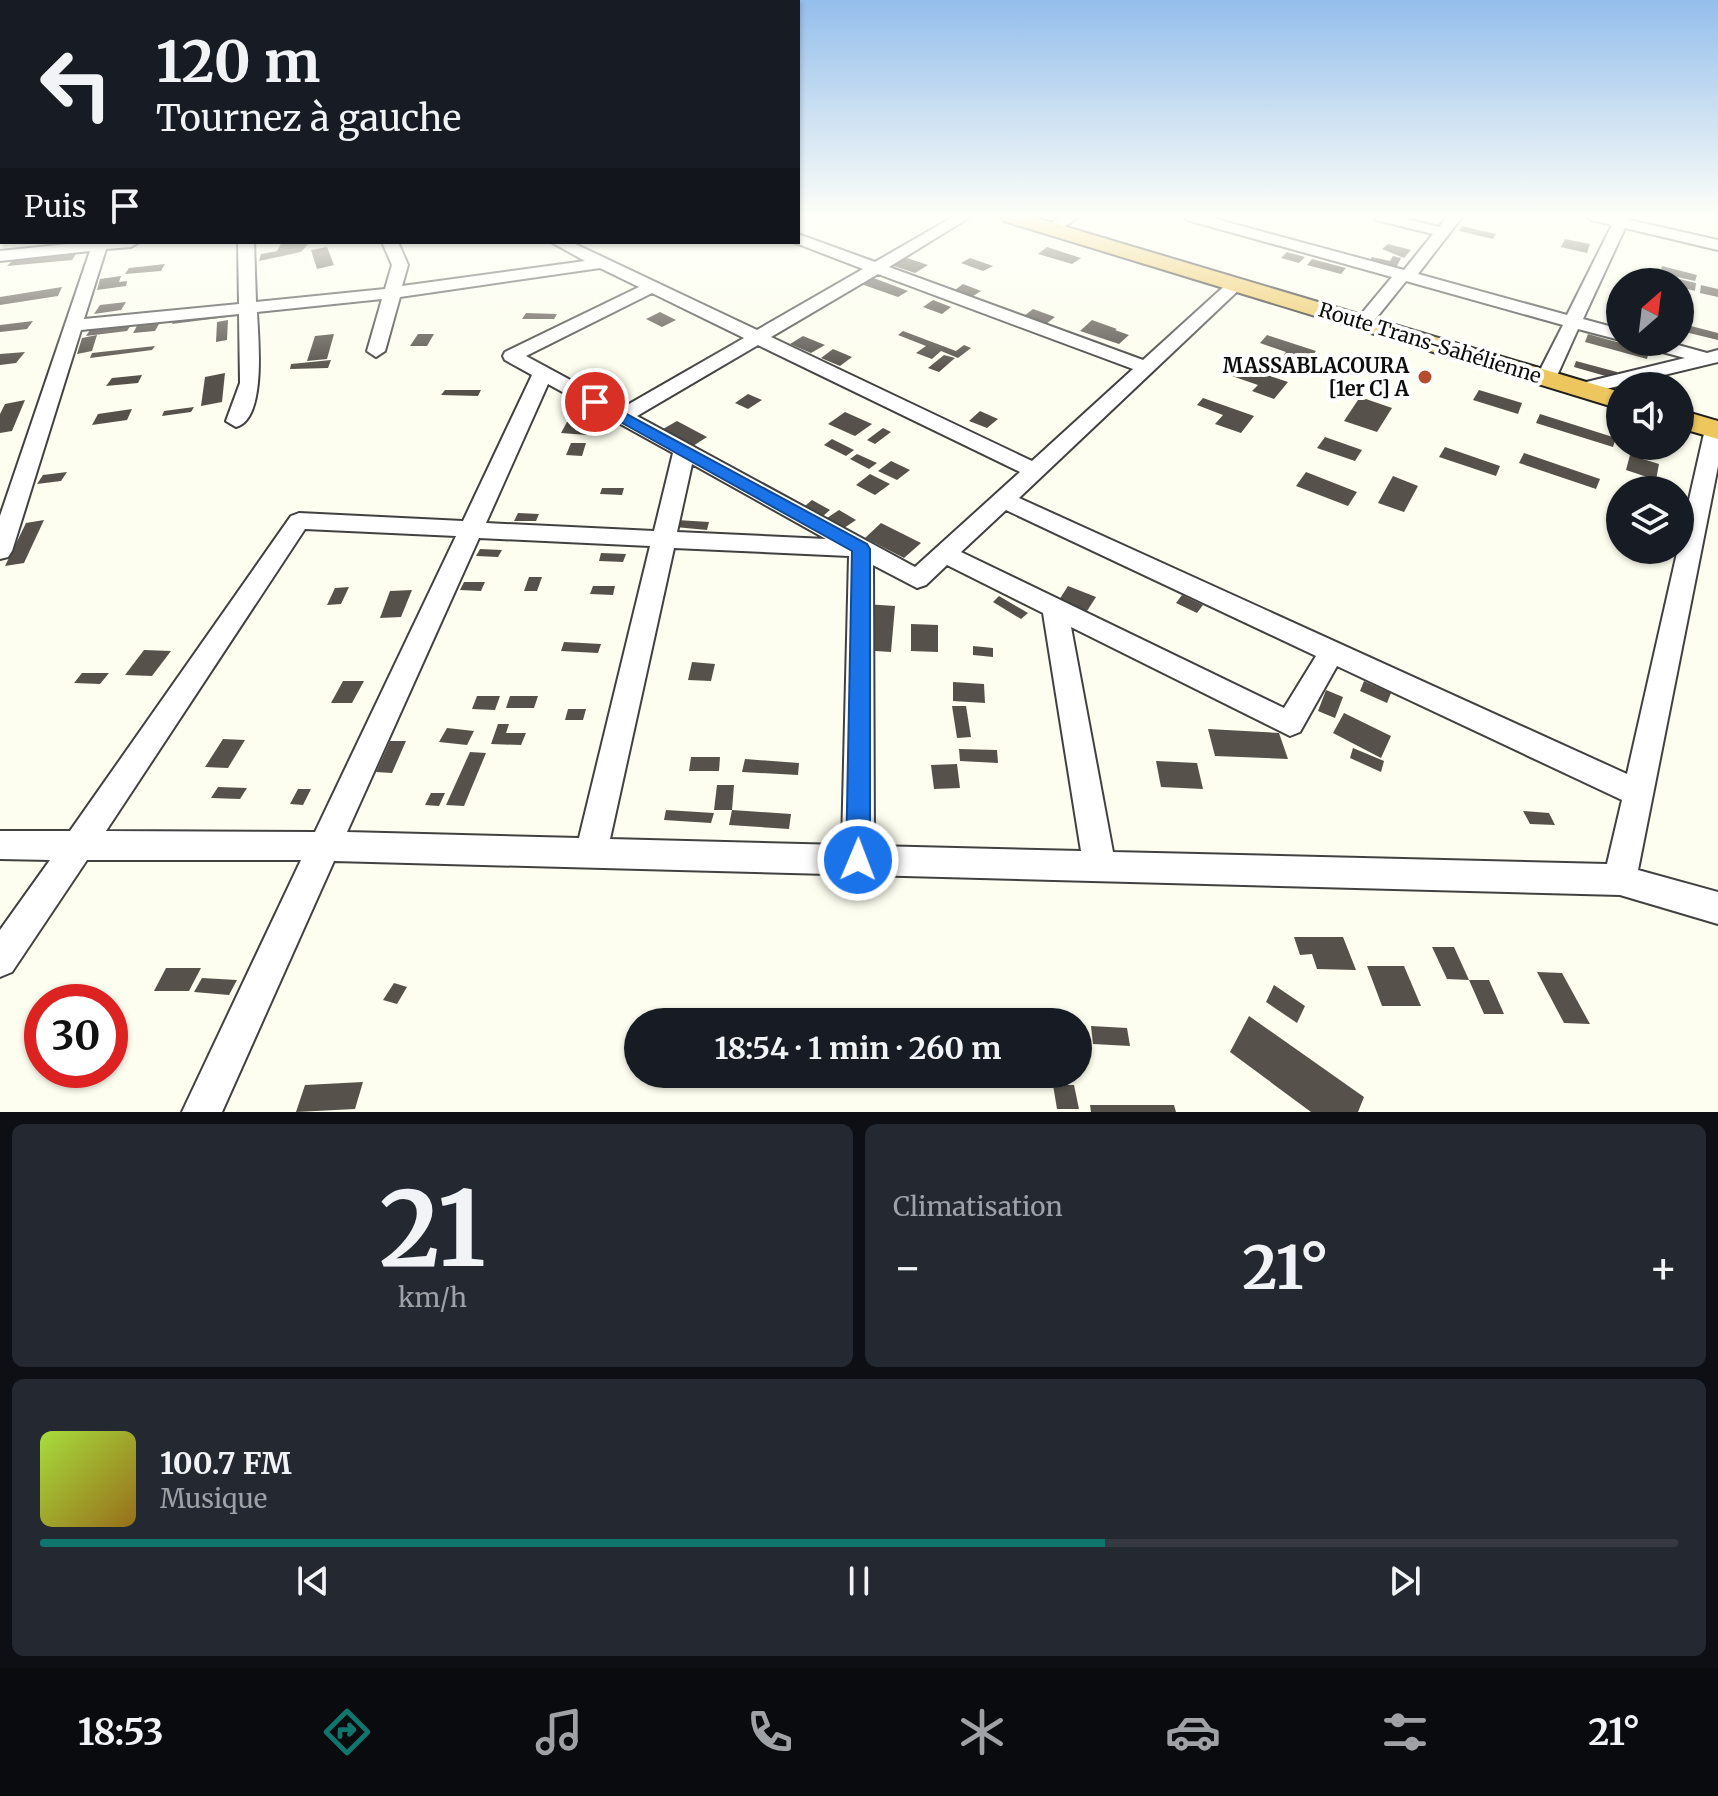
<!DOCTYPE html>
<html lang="fr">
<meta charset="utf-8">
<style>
:root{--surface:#171b24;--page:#242831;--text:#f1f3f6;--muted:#9ea1a6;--line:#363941;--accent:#0f766e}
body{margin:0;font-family:Merriweather,serif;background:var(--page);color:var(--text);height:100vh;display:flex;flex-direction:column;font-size:30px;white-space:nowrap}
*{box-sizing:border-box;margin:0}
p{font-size:26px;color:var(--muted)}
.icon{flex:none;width:44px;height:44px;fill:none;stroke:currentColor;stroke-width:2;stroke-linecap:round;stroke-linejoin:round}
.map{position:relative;height:1112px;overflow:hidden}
.side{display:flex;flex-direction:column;gap:12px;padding:12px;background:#0d0f14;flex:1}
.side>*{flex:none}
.guide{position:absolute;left:0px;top:0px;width:800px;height:244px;box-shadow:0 2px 6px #0004;background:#171b24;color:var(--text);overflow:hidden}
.needle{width:52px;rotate:28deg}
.fabs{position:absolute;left:1606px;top:268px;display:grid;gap:16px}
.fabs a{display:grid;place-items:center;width:88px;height:88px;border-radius:50%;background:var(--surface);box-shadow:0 2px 6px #0004;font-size:40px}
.speed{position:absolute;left:24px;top:984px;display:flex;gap:16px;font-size:40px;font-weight:700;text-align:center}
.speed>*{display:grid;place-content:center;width:104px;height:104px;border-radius:50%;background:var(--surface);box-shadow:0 2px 6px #0004;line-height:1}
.speed .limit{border:12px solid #d22;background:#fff;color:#111}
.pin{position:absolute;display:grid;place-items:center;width:68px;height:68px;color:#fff;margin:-34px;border:4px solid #fff;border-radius:50%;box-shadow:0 2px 8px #0007}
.me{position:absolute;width:88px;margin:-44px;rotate:1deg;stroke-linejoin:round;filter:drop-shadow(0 0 6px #0008)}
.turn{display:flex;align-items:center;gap:28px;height:168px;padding:0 24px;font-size:36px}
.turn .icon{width:104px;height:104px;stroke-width:2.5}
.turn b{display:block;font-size:56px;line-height:68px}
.then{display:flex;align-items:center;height:76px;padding:0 24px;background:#0003;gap:16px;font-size:30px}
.big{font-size:60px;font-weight:700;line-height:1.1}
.side .widget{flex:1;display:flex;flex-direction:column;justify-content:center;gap:12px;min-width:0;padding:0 28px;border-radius:12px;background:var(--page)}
.side .dial{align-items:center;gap:0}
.dial b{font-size:104px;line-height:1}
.song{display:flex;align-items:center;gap:24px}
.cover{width:96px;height:96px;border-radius:12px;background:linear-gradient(135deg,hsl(80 70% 55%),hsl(40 70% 35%))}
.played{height:8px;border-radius:4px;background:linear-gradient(90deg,var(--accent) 65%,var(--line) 65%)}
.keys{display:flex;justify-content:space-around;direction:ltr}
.heat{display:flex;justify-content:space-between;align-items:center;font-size:44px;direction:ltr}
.side .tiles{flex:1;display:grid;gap:12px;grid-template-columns:1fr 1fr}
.widget:last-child{grid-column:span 2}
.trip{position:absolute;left:624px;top:1008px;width:468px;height:80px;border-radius:40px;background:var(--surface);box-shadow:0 2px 6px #0004;font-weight:700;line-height:80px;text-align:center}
.tab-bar{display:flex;height:128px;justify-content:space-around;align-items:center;background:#090b0e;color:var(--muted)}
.tab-bar .icon{width:56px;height:56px}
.tab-bar .current{color:var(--accent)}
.tab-bar b{font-size:36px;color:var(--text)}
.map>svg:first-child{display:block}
.building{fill:#56524b}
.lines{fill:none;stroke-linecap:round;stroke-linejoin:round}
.minor-casing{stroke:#414141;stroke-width:4}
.highway-casing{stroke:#1f1f1f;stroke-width:4}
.minor{fill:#fff;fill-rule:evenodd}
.highway{fill:#edc75e;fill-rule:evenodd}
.route{fill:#1a73e8;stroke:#114b97;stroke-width:2}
.poi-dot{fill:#b74c2c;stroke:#fff;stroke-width:3}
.labels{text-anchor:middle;stroke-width:8;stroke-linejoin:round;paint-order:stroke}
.far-street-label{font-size:20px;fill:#0e0e0e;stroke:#fff}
.far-poi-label{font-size:20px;font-weight:bold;fill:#0e0e0e;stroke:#fff;text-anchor:end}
</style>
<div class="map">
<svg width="1718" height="1112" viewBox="0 0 1718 1112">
<rect width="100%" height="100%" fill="#fdfeef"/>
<g class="building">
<polygon points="1462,226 1496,234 1493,239 1459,231"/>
<polygon points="1565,239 1590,244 1587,253 1561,247"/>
<polygon points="282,242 310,242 301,252 259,261 261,254 277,251"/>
<polygon points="1388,244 1411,250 1404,258 1382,249"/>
<polygon points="327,247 334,265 317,269 311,250"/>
<polygon points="1047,247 1081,258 1072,264 1038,254"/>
<polygon points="1287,252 1305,257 1299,263 1281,258"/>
<polygon points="76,254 72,260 7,266 13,260"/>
<polygon points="1393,256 1401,258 1396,268 1369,262 1372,257 1390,261"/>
<polygon points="904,257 928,265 915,273 891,265"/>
<polygon points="970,258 993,266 983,271 961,263"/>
<polygon points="1312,259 1346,268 1341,274 1307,265"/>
<polygon points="165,264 161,271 125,274 129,268"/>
<polygon points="1662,266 1697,275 1695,281 1660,273"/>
<polygon points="1658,274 1696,283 1695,291 1680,287 1680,282 1656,281"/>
<polygon points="121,276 119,282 127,281 126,286 97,290 100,279"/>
<polygon points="871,277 908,291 898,297 861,284"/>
<polygon points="963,284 981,291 973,296 955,290"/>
<polygon points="1701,285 1718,289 1718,297 1700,293"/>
<polygon points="62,287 58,296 0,305 0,297"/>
<polygon points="933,300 951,307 942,314 923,307"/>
<polygon points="126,302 121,310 94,314 100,305"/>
<polygon points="1033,309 1055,317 1046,324 1024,316"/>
<polygon points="660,312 676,320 662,327 646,319"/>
<polygon points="229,313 227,317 172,324 174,320"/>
<polygon points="526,313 557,314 554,319 522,319"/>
<polygon points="228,320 227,340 216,342 217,322"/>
<polygon points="1092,320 1117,329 1115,330 1129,335 1119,344 1080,331"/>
<polygon points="33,321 27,329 0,332 0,325"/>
<polygon points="160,322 155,331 133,333 138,324"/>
<polygon points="131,325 127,331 86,336 90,330"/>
<polygon points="1687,325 1718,333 1718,340 1685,332"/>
<polygon points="903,331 956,351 964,345 971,348 958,358 941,351 932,359 916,353 926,346 898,335"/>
<polygon points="334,334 327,359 307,361 315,336"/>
<polygon points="418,334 434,334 427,346 410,346"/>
<polygon points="1588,334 1649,351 1647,359 1585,342"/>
<polygon points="97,335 92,351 77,354 82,338"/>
<polygon points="1267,335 1316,351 1305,365 1282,357 1286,352 1260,343"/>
<polygon points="803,336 825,345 811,353 790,344"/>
<polygon points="155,346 152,350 90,358 92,353"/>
<polygon points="833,349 852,357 840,366 821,358"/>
<polygon points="25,352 16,363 0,365 0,354"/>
<polygon points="944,355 955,358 939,372 928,368"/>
<polygon points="331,360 328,368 290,369 291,364"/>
<polygon points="1576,361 1617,372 1616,379 1574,367"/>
<polygon points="1238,365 1288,382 1274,399 1252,391 1258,385 1229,375"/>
<polygon points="225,373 222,402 201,406 205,377"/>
<polygon points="142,375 138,383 106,386 112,378"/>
<polygon points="445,390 481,390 478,396 441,395"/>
<polygon points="1479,390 1522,403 1518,414 1473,400"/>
<polygon points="748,394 762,400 748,409 735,403"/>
<polygon points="1360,397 1392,408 1377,432 1344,421"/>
<polygon points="1203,398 1254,416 1241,433 1215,424 1223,415 1197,405"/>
<polygon points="25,400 12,431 0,433 0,414 5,404"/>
<polygon points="194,407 191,412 162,416 164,411"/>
<polygon points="132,409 127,420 92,425 98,414"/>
<polygon points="980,411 998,419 987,428 969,421"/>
<polygon points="845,412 872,424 855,436 828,424"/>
<polygon points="1540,414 1616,438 1613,447 1536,423"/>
<polygon points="677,421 707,437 693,446 663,429"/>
<polygon points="567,422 593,424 587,435 561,433"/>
<polygon points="883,428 891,432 875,444 867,440"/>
<polygon points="1325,437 1362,450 1355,461 1317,448"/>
<polygon points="832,439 854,450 846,456 824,445"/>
<polygon points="571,443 586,443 582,456 566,455"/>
<polygon points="1445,447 1500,466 1496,476 1439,457"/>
<polygon points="1524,453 1600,479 1596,489 1519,463"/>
<polygon points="857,454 877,463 869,469 850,459"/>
<polygon points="1630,455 1659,464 1656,480 1626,470"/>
<polygon points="891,461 910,470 897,480 878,471"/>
<polygon points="67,472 61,481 37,484 43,475"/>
<polygon points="1306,472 1357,492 1348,506 1296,486"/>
<polygon points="870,474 890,484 875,495 856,485"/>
<polygon points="1393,476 1418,486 1404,512 1378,503"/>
<polygon points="602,488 624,488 622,495 600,494"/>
<polygon points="812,500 830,510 823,516 805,506"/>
<polygon points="839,510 856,520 844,528 827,518"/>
<polygon points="518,513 539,514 536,521 514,521"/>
<polygon points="44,520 24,563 5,566 26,523"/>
<polygon points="677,520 709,522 707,530 675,527"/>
<polygon points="881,523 921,543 904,558 865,538"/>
<polygon points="480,549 502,550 498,557 476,556"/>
<polygon points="601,553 626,554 623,562 599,561"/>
<polygon points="529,577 542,577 537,591 524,591"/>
<polygon points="464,582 485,582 481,591 460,590"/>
<polygon points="593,586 615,586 613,595 590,594"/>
<polygon points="1068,586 1096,597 1087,611 1059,600"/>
<polygon points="349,587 341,604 327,605 335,588"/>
<polygon points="412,590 401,617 380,618 390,591"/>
<polygon points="1182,595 1203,605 1197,613 1176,603"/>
<polygon points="999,596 1028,613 1021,619 993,602"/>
<polygon points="865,604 895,606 891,652 860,650"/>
<polygon points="911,624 938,625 938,652 911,651"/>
<polygon points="564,642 601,644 598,653 561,651"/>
<polygon points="973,646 993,648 993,657 973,655"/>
<polygon points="144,650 171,651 152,676 125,675"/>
<polygon points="692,662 715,664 711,681 688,680"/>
<polygon points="82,673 109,673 100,684 74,683"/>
<polygon points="343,681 364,681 352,703 331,703"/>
<polygon points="1364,681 1391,693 1387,703 1360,691"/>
<polygon points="953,682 984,684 985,703 953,701"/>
<polygon points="1326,690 1343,697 1335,718 1318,711"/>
<polygon points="477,696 500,696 495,710 472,709"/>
<polygon points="510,696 538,696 534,708 506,708"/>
<polygon points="952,706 966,706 971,737 957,738"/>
<polygon points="568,709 586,709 583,720 565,720"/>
<polygon points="1344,713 1391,736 1381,758 1333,733"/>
<polygon points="498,724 509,724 506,733 526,733 521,745 491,744"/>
<polygon points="447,728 474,731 467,745 439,742"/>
<polygon points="1208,729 1279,733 1288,759 1215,756"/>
<polygon points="223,739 245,740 228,768 205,767"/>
<polygon points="390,741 406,741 392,773 376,772"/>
<polygon points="1353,748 1384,761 1381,772 1350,758"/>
<polygon points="959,749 997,750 998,763 960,761"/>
<polygon points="470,752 486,753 464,806 446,805"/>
<polygon points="691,757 720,757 719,771 689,771"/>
<polygon points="745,759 799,763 798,775 742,772"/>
<polygon points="1156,761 1197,763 1203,789 1161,787"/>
<polygon points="957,764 960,788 934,789 931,765"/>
<polygon points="717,785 734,785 732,810 714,810"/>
<polygon points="218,787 247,788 240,799 211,798"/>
<polygon points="298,789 311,789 303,805 290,804"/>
<polygon points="431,793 445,793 439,806 425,805"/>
<polygon points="666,810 714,813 711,823 664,820"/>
<polygon points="732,810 791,814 789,829 729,825"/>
<polygon points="1523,811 1549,813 1555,825 1530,824"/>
<polygon points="1294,937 1343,937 1356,970 1317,969 1312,954 1300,955"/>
<polygon points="1432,947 1454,947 1469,980 1447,979"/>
<polygon points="1367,966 1404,966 1421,1006 1382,1006"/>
<polygon points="166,968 201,968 189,991 154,991"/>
<polygon points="1537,972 1562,973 1590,1024 1564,1023"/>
<polygon points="202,978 237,980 229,995 194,992"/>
<polygon points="1469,980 1489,980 1504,1014 1484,1014"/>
<polygon points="394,983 407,987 397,1004 383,1000"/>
<polygon points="1274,985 1305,1006 1297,1023 1266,1002"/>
<polygon points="1249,1016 1364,1097 1358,1112 1311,1112 1230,1052"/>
<polygon points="1091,1026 1127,1028 1130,1046 1093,1044"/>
<polygon points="363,1082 355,1109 296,1112 305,1085"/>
<polygon points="1053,1085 1074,1085 1079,1109 1057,1109"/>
<polygon points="1090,1105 1174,1105 1176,1112 1091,1112"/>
</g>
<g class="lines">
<g class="minor-casing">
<g id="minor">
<path d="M 953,217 L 970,217 L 889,267 L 1143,360 L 1230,281 L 1236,280 L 1244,285 L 1019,498 L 1627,774 L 1705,429 L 1708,425 L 1718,424 L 1718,466 L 1638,870 L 1718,892 L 1718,924 L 1620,895 L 334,861 L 222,1112 L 182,1112 L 301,860 L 87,860 L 12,972 L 0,977 L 0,930 L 50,860 L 0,859 L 0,831 L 70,831 L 291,516 L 299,513 L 463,521 L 532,375 L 505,360 L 503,356 L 505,352 L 639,287 L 600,268 L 400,297 L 385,351 L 376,357 L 367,351 L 382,299 L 257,312 C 258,337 267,419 236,427 L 226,421 L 240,383 L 239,314 L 81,330 L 12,551 L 8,557 L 0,559 L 0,516 L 90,251 L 0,261 L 0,251 L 87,242 L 139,242 L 131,247 L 106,249 L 84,319 L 239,304 L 238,242 L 254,242 L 256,302 L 385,289 L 392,265 L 382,242 L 398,242 L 408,265 L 402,286 L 585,261 L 551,242 L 571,242 L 757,330 L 863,269 L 793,242 L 798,242 L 798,234 L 875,262 ZM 878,274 L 1133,369 L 1032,461 L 771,337 ZM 652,293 L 744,338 L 622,408 L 526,356 ZM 758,345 L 1020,472 L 915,567 L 637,416 ZM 548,384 L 673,453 L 654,531 L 486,523 ZM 692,464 L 826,539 L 677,532 ZM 1006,510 L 1316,656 L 1284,708 L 961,552 ZM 305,529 L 456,536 L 315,832 L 106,831 ZM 479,538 L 650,546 L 579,838 L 347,832 ZM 674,548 L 849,556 L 842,845 L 610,839 ZM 873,565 L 917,588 L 926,585 L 947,565 L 1043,613 L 1081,851 L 874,846 ZM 1071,627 L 1290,736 L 1300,732 L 1337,666 L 1622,800 L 1607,864 L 1113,852 Z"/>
<polygon points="1061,217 1078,217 1057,232 1047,232 1047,226"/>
<polygon points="1185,217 1208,217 1404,270 1433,234 1376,220 1374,217 1399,217 1439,227 1447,217 1462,217 1418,274 1567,315 1612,225 1591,220 1589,217 1630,217 1629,220 1718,240 1718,250 1625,228 1583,319 1620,329 1620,340 1578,329 1556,378 1546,384 1536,378 1563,325 1406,281 1369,327 1357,327 1354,323 1357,319 1392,277 1187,220"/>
<polygon points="1637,342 1667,342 1707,353 1718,350 1718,362 1581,395 1574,393 1571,389 1574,385 1685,358 1640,346"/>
</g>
</g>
<g class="highway-casing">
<g id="highway">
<polygon points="1001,217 1033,217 1620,392 1620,409 1004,221"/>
<polygon points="1680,410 1718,421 1718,439 1680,428"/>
</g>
</g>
<use href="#minor" class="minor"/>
<use href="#highway" class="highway"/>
</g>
<linearGradient id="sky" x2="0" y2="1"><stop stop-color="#94beec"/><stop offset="0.58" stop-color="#fefff8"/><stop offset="1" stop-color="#fefff8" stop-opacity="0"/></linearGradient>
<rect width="1718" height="373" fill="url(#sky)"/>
<polygon class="route" points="595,397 867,544 870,549 870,860 867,868 858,871 850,868 846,860 852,551 590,405 590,399"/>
<circle class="poi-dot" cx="1425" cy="377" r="8"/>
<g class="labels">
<g class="far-street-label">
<text transform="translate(1430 343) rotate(17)" y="7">Route Trans-Sahélienne</text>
</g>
<g class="far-poi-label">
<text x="1409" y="373">MASSABLACOURA<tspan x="1409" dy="23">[1er C] A</tspan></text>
</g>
</g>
</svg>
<div class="fabs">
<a><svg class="needle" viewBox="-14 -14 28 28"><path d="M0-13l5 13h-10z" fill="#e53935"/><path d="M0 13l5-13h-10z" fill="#9ea1a6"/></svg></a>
<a><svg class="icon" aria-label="sound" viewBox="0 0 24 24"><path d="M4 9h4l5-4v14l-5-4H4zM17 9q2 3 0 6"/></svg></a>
<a><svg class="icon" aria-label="layers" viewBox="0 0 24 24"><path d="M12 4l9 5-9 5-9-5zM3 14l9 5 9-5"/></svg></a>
</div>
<div class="speed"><div class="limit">30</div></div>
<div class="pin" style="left:595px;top:402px;background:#d93025"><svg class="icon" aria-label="arrive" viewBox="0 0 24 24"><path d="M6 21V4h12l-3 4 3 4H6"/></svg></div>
<svg class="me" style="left:858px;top:860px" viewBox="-20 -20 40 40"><circle r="17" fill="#1a73e8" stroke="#fff" stroke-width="3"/><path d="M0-11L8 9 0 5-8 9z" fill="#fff"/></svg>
<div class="trip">18:54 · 1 min · 260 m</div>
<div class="guide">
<div class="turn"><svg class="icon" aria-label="left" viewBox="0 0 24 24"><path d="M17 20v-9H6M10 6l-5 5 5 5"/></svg><div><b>120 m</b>Tournez à gauche</div></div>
<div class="then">Puis<svg class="icon" aria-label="arrive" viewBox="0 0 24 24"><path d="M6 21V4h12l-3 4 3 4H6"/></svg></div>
</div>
</div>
<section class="side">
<div class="tiles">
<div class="widget dial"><b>21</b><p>km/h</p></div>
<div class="widget"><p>Climatisation</p>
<div class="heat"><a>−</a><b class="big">21°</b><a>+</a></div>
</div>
<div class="widget">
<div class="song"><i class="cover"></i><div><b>100.7 FM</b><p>Musique</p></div></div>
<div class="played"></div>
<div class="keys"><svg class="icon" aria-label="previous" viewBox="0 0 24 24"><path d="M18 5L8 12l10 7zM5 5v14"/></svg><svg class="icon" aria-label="pause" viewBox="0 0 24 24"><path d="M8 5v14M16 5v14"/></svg><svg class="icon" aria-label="next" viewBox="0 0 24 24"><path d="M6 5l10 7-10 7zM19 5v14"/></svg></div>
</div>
</div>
</section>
<nav class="tab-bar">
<b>18:53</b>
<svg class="icon current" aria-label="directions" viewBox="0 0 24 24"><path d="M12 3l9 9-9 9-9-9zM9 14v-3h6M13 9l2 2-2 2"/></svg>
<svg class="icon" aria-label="music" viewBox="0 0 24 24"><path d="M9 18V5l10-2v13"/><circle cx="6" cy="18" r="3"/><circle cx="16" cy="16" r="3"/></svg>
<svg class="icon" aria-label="phone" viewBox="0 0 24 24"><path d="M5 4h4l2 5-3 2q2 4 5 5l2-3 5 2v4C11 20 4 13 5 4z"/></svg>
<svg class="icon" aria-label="climate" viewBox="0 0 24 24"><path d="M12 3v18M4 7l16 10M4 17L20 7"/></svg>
<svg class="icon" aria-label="car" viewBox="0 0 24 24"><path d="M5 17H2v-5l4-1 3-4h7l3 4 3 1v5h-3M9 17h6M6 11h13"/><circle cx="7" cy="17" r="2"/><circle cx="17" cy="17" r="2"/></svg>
<svg class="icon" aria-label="filters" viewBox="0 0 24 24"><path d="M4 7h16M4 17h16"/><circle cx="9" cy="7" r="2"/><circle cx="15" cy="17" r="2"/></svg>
<b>21°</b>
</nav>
